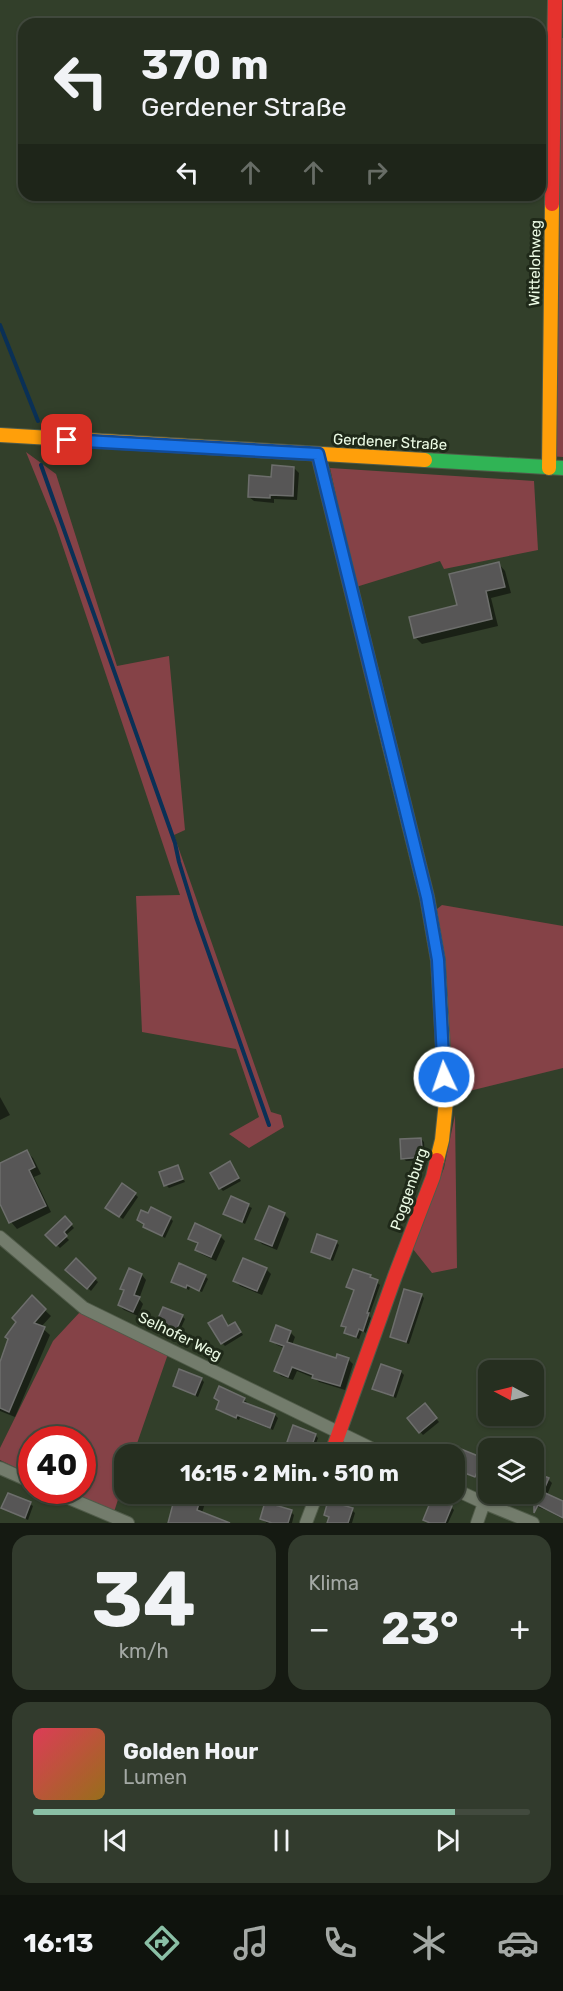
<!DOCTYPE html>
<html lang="de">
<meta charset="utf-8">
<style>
:root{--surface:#262f20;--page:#323b2d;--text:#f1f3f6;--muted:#a4a9a5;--line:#424a3e;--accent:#8abfa5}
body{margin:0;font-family:Rubik,sans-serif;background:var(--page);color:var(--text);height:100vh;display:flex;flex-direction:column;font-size:22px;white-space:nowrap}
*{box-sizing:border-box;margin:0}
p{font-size:20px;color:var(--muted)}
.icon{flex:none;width:33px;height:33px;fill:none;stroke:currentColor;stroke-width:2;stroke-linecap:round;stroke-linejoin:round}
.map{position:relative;height:1523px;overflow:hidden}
.sheet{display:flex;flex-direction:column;gap:12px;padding:12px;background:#151a12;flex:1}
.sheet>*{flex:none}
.banner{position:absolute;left:18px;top:18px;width:528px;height:183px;border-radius:18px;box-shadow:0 2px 4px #0004,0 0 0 2px var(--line);background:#262f20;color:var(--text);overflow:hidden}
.needle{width:39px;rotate:277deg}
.controls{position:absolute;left:478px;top:1360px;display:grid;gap:12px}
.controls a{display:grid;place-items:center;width:66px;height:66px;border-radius:12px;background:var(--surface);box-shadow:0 2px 4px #0004,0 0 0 2px var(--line);font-size:30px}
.speed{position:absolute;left:18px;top:1426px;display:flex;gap:12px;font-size:30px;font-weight:700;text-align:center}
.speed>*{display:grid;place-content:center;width:78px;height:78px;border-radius:50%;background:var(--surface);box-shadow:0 2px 4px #0004,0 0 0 2px var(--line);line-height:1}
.speed .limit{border:9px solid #d22;background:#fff;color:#111}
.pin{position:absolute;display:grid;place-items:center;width:51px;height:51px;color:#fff;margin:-26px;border-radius:12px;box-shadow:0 3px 9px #0006}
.me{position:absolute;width:66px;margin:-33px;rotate:357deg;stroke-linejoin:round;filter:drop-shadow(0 0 4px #0008)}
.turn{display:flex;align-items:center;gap:21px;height:126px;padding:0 24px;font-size:27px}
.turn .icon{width:78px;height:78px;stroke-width:2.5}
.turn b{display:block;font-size:42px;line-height:51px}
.lanes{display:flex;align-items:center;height:57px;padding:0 24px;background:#0003;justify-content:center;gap:30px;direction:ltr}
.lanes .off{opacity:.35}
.big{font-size:45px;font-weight:700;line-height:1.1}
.sheet .tile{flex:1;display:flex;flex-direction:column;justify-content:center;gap:9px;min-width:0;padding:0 21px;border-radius:18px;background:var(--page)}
.sheet .dial{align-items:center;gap:0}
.dial b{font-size:78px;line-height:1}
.song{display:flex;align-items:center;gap:18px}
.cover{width:72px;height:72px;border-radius:9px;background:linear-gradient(135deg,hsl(350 70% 55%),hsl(40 70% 35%))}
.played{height:6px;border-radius:3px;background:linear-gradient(90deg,var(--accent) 85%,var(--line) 85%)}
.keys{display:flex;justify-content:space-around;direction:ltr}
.heat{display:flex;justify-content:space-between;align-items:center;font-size:33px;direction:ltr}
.sheet .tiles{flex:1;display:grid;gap:12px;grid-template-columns:1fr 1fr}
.tile:last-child{grid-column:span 2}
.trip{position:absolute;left:114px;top:1444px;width:351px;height:60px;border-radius:18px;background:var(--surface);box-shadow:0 2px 4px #0004,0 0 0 2px var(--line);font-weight:700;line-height:60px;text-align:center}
.tab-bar{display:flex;height:96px;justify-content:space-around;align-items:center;background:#0f130d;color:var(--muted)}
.tab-bar .icon{width:42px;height:42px}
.tab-bar .active{color:var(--accent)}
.tab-bar b{font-size:27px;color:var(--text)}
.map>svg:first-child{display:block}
.green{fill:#854247}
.shadow{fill:#0007}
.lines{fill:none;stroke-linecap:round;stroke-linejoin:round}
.stream{stroke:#0a3056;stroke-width:4}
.building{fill:#575656;stroke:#6d6e6c;stroke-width:1.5}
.street-casing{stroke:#505b49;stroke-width:14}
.fast-casing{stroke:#505b49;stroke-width:16}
.slow-casing{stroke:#505b49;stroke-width:16}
.jam-casing{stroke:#505b49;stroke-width:16}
.street{stroke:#737c6c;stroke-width:12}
.fast{stroke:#30b455;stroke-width:14}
.slow{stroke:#ff9f0a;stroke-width:14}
.jam{stroke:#e5322d;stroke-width:14}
.route-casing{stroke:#114b97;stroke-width:15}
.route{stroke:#1a73e8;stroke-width:10}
.labels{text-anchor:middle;stroke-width:6;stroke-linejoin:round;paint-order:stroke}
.street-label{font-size:15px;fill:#ebfae4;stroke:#1f2919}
</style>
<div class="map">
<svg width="563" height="1523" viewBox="0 0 563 1523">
<rect width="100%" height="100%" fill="#323f2a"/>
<g class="green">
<polygon points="562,38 563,38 563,457 549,456"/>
<polygon points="26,452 56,474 117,666 169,656 185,830 174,835 271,1112 281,1115 284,1127 249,1148 229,1134 259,1117 236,1049 142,1032 136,896 180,895 56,526"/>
<polygon points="330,468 534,481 538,550 444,569 440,561 356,587"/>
<polygon points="442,905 563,926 563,1068 453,1095 437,909"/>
<polygon points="455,1115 457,1268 432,1273 413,1249 444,1168"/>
<polygon points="80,1312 168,1354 133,1455 124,1455 124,1481 114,1512 67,1491 82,1491 82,1440 32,1440 31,1475 0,1460 0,1448 53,1341"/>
</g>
<g class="shadow">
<polygon points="294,468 299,473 297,500 274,499 274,503 254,501 249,497 272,478"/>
<polygon points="499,564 505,571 511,593 491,598 498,626 422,644 415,637 459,606"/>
<polygon points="0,1097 10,1115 0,1120"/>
<polygon points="421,1139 424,1142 425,1160 406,1161 403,1158"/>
<polygon points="27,1152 33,1158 41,1174 34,1177 51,1212 17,1229 11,1222 2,1205 0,1206 0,1165"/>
<polygon points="177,1166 185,1182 169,1188 166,1185"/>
<polygon points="232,1166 241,1181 223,1191 220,1188"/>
<polygon points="135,1194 138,1197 123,1219 110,1210"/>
<polygon points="232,1198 252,1208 245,1224 225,1213"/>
<polygon points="270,1208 285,1215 289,1219 277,1250 262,1244 257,1239"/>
<polygon points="65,1218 74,1228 65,1236 69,1240 60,1248 47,1235"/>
<polygon points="170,1218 173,1221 165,1238 145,1226"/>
<polygon points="220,1236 225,1241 216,1261 201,1254 196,1250 198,1245 190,1238"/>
<polygon points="336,1242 339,1245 333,1261 315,1254 312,1251"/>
<polygon points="76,1260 98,1282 91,1291 68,1270"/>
<polygon points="266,1269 271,1274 262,1295 240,1286 235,1281"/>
<polygon points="142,1275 146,1280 139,1299 143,1304 138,1316 124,1310 119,1305 125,1292 122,1288"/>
<polygon points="205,1276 208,1279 202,1292 190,1287 189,1290 173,1282"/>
<polygon points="370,1276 380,1285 369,1316 371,1318 366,1333 362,1331 359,1339 349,1335 343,1325 355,1291 348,1287"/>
<polygon points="421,1295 424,1298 409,1344 395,1339 392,1336"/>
<polygon points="34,1300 51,1316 41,1327 50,1335 15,1417 0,1411 0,1366"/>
<polygon points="182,1316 185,1319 178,1335 157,1324"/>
<polygon points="222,1317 229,1327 237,1326 243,1335 225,1346 222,1343"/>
<polygon points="290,1332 295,1337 292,1345 337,1360 348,1359 353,1364 345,1390 319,1382 314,1378 297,1371 293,1380 281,1376 276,1371 284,1348 277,1345 272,1340"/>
<polygon points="382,1366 401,1372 404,1375 396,1398 377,1391 374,1388"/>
<polygon points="201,1379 204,1382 198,1397 175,1386"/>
<polygon points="216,1398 244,1400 247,1402 246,1404 275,1415 278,1418 273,1430 240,1417 239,1420 220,1411 217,1408 220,1402"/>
<polygon points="425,1405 439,1422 423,1435 409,1419"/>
<polygon points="315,1435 318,1438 312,1455 294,1455 297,1447 289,1442"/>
<polygon points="482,1459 485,1462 478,1479 454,1468"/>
<polygon points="534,1475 548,1479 552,1483 547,1495 563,1502 563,1519 548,1511 521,1500 517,1496 518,1494 534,1494"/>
<polygon points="139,1494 185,1494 200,1498 205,1503 202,1513 174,1507"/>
<polygon points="30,1504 33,1506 28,1520 3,1508"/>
<polygon points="451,1507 454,1510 448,1523 429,1523 425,1520"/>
<polygon points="352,1510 355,1513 352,1523 329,1523 330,1518 325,1515"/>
<polygon points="291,1512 294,1515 292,1523 267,1523 261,1519"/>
</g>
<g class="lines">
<g class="stream">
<polyline points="0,325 38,421"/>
<polyline points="41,465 175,843 179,862 196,917 269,1125"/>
</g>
</g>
<g class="building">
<polygon points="272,465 294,467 293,496 270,495 270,498 248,497 249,475 271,477"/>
<polygon points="499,562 505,587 486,591 492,619 414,638 409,617 457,605 449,574"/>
<polygon points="421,1138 423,1157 401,1159 400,1139"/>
<polygon points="27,1150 35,1167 29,1170 46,1206 9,1223 0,1204 0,1163"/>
<polygon points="230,1161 239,1178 219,1189 210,1173"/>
<polygon points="178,1165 183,1179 164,1186 159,1172"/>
<polygon points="122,1183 136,1193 119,1217 105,1208"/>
<polygon points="231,1196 249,1204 242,1222 223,1214"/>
<polygon points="269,1206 285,1213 272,1246 255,1239"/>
<polygon points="151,1207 171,1217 162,1236 143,1227 144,1224 137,1220 141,1210 148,1213"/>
<polygon points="65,1216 72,1224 64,1232 67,1236 56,1246 45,1235"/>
<polygon points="195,1223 221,1235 211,1257 195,1250 198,1243 188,1239"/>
<polygon points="317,1234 337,1241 330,1259 311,1252"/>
<polygon points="76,1258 96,1278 87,1289 65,1270"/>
<polygon points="243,1258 267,1268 257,1291 233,1281"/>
<polygon points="179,1263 206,1275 199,1291 187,1285 186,1288 171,1282"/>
<polygon points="129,1268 142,1274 134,1295 140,1297 133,1312 118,1305 124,1290 120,1289"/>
<polygon points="353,1269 371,1275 370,1277 378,1280 367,1313 369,1313 363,1331 359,1329 356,1337 344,1333 346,1327 341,1326 354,1290 346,1287"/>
<polygon points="404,1289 422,1294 406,1342 390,1337"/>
<polygon points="32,1295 46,1309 34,1323 45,1327 9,1412 0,1408 0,1362 8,1339 5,1337 16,1322 12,1318"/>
<polygon points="163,1307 183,1315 175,1333 155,1325"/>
<polygon points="222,1315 228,1326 235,1322 241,1332 221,1344 208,1323"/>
<polygon points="276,1325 291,1331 287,1342 336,1358 337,1354 349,1358 340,1386 312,1378 313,1375 292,1367 288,1377 274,1371 284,1346 270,1341"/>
<polygon points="381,1364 401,1371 393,1396 372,1389"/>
<polygon points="179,1369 202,1378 195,1395 173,1386"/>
<polygon points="219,1386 245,1398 243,1402 275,1414 270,1428 237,1415 236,1418 216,1409 219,1401 214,1398"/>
<polygon points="425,1403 437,1418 419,1433 407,1418"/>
<polygon points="293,1425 316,1434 310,1451 287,1442"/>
<polygon points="461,1449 483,1458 475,1477 454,1469 454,1464"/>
<polygon points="534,1472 549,1478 543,1492 563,1501 563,1518 538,1505 534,1513 534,1504 511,1494 534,1494"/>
<polygon points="8,1493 31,1502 25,1518 1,1508"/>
<polygon points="148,1494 190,1494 201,1497 197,1510 230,1523 168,1523 173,1504"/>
<polygon points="432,1498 452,1506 445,1523 430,1523 423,1520"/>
<polygon points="328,1501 353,1508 348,1523 327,1523 329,1517 324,1515"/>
<polygon points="265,1502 292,1510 288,1523 272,1523 260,1519"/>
</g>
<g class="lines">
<g class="street-casing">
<g id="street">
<polyline points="0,1237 84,1308 385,1455"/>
<polyline points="0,1468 32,1482"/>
<polyline points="454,1489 484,1503 533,1523"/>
<polyline points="52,1491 128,1523"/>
<polyline points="306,1523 317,1494"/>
<polyline points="477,1523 484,1503"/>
</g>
</g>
<g class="fast-casing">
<polyline id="fast" points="425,460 563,468"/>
</g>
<g class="slow-casing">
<g id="slow">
<polyline points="0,435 425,460"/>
<polyline points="549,468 552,204"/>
<polyline points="383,719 427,897 438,960 446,1101 442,1140 437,1160"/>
</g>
</g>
<g class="jam-casing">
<g id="jam">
<polyline points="552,204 555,0"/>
<polyline points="318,454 383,719"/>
<polyline points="331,1455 395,1276 433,1177 437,1160"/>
</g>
</g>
<use href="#street" class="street"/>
<use href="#fast" class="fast"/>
<use href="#slow" class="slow"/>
<use href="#jam" class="jam"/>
</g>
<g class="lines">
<g class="route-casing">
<polyline id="route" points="67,440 318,454 427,897 438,960 444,1077"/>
</g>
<use href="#route" class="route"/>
</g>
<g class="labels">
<g class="street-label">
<text transform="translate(535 263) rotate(-89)" y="5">Wittelohweg</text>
<text transform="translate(390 442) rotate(3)" y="5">Gerdener Straße</text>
<text transform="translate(409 1189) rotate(-71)" y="5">Poggenburg</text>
<text transform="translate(180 1336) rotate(26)" y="5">Selhofer Weg</text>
</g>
</g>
</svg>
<div class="controls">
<a><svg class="needle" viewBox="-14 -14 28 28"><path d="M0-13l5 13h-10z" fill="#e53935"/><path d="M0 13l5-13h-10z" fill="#a4a9a5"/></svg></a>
<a><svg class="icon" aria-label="layers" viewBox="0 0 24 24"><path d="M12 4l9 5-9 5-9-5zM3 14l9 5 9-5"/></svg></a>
</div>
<div class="speed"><div class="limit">40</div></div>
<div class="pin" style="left:67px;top:440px;background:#d93025"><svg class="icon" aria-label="arrive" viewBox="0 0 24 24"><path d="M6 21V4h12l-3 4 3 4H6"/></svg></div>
<svg class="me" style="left:444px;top:1077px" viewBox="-20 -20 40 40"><circle r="17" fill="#1a73e8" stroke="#fff" stroke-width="3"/><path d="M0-11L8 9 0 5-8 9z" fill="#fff"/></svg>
<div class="trip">16:15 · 2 Min. · 510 m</div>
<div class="banner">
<div class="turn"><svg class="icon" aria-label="left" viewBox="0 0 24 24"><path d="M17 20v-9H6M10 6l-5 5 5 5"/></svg><div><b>370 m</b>Gerdener Straße</div></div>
<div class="lanes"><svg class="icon" aria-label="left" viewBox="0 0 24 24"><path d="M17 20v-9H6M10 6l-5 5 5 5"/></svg><svg class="icon off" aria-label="ahead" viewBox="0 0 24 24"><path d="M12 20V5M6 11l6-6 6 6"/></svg><svg class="icon off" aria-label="ahead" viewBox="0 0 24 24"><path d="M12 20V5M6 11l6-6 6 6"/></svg><svg class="icon off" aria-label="right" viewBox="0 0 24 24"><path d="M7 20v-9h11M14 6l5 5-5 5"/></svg></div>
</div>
</div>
<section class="sheet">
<div class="tiles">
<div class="tile dial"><b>34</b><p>km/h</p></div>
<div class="tile"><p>Klima</p>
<div class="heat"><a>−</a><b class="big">23°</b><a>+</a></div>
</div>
<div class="tile">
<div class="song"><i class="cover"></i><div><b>Golden Hour</b><p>Lumen</p></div></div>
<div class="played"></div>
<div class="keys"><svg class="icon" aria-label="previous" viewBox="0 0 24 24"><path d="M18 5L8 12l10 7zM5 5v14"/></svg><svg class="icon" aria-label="pause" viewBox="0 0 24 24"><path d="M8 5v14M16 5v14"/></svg><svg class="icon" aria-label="next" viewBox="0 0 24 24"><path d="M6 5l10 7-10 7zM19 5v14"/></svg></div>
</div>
</div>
</section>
<nav class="tab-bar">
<b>16:13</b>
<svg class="icon active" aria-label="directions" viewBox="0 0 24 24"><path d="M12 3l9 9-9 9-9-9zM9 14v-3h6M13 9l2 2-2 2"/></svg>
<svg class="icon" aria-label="music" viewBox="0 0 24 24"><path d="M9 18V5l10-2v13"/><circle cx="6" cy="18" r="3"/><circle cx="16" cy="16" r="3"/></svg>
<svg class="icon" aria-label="phone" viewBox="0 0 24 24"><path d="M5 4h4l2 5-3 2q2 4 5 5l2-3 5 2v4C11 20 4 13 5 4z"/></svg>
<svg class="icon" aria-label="climate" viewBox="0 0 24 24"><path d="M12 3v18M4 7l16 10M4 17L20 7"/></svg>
<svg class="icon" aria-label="car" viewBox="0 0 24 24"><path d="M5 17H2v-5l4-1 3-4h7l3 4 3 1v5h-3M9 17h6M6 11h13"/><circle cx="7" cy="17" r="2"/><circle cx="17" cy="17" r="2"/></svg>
</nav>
